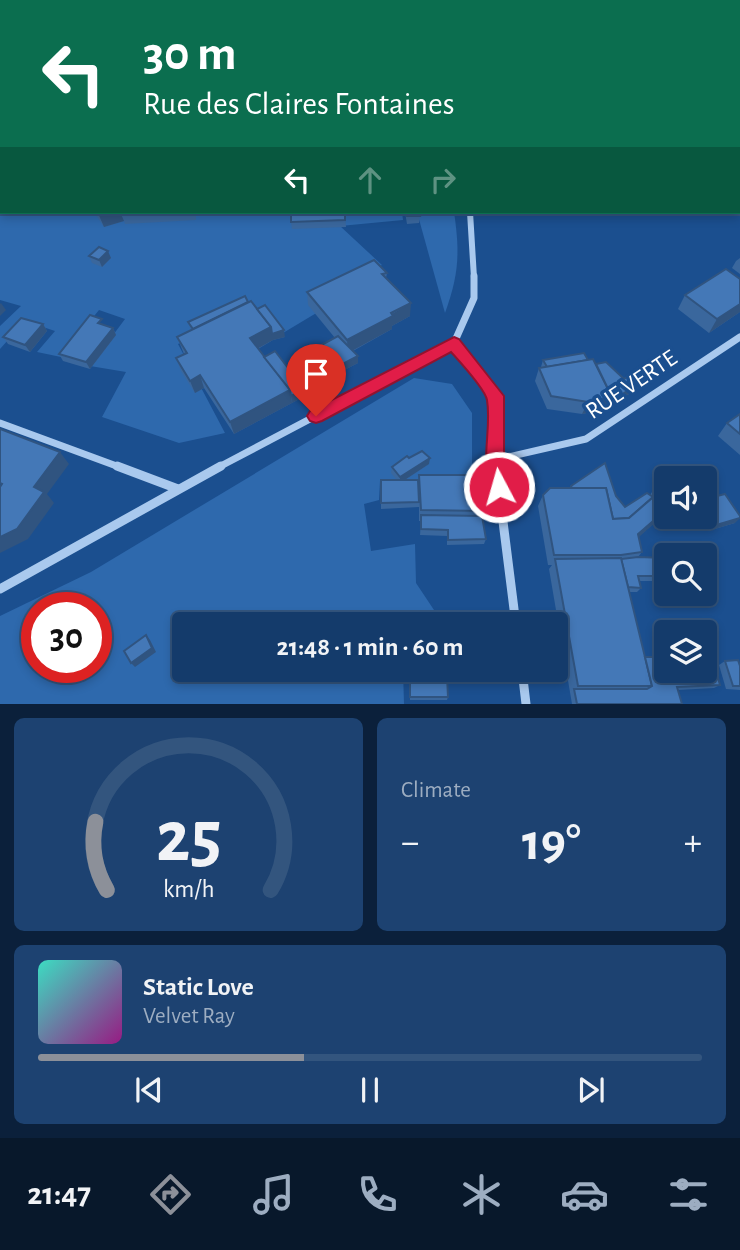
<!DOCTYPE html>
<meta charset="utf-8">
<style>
:root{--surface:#143b6b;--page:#1d4271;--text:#f1f3f6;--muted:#9dadc1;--line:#33557e;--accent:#8c9099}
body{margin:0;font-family:"Alegreya Sans",sans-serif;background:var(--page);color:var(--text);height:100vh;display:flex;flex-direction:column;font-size:26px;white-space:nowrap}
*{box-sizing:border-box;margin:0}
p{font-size:23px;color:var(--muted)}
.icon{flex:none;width:38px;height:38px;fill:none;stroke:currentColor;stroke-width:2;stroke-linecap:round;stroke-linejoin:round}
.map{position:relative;height:704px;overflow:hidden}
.side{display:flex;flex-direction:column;gap:14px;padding:14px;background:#0b203b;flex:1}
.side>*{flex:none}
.hud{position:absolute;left:0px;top:0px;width:740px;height:214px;box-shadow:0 4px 10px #0003,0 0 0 2px var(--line);background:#0b6e4f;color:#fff;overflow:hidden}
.tools{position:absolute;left:654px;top:466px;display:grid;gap:14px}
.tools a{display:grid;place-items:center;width:63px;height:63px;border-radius:7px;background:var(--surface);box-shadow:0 4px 10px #0003,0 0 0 2px var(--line);font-size:35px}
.speed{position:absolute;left:21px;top:592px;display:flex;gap:14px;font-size:35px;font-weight:700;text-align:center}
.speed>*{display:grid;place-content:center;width:91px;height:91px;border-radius:50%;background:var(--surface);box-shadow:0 4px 10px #0003,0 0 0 2px var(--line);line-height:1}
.speed .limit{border:10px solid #d22;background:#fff;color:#111}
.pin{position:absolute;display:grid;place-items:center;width:60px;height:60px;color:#fff;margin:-72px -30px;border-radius:50% 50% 50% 0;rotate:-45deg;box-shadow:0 0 7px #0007}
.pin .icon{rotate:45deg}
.me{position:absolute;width:77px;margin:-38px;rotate:354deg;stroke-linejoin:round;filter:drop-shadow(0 0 5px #0008)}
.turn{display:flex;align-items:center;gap:24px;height:147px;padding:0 28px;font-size:32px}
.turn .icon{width:91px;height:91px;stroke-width:2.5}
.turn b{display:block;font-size:49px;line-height:60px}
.lanes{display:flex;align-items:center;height:66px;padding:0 28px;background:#0003;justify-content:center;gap:35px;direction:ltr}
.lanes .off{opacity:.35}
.big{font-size:52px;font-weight:700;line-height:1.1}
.side .card{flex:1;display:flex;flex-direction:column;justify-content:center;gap:10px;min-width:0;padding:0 24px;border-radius:10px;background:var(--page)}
.side .dial{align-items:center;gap:0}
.dial svg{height:182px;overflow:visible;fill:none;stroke:var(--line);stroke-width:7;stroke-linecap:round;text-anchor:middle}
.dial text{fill:var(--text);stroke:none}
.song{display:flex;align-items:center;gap:21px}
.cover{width:84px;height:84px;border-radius:10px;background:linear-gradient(135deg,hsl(170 70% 55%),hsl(310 70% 35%))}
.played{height:7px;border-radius:4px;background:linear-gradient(90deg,var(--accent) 40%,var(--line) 40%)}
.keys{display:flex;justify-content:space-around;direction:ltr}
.heat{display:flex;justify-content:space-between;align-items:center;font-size:38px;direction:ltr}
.side .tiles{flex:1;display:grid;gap:14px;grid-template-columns:1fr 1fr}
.card:last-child{grid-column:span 2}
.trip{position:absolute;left:172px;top:612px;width:396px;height:70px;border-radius:7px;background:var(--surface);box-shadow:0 4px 10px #0003,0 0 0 2px var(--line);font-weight:700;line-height:70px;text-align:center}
.tabs{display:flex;height:112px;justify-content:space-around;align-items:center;background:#08182b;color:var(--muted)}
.tabs .icon{width:49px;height:49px}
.tabs .current{color:var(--accent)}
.tabs b{font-size:32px;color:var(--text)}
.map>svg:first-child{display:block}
.green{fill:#2e69ad;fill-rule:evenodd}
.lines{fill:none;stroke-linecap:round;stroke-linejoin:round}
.street-far2{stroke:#a9c9ee;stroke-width:6}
.street-far1{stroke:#a9c9ee;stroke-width:7}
.street{stroke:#a9c9ee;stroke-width:9}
.wall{fill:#3a679d}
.shaded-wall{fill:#305480}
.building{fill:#4478b7;stroke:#305480;stroke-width:2}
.route{fill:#e11d48;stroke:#92132f;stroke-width:2}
.labels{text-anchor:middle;stroke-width:7;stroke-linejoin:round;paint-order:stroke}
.street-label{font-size:24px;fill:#fff;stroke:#1b4f8f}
</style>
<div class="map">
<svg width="740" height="704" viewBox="0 0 740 704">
<rect width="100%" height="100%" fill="#1b4f8f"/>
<g class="green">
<polygon points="0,69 2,212 402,212 403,220 340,226 382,265 369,270 318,312 283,333 216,328 178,344 225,433 179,443 102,417 126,372 90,366 125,319 99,310 61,357 37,352 55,331 25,321 0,349 0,326 21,306 0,300"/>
<path d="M 417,212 L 454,212 C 460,253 459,274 445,313 Z"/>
<path d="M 414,378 L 452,384 L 472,413 L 472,481 L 380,481 L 379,500 L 364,504 L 371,551 L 415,544 L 416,583 L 444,625 L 184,625 L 184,670 L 403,670 L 404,704 L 0,704 L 0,616 L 91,572 ZM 37,607 L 96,607 L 96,667 L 37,667 Z"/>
</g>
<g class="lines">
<polyline class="street-far2" points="470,212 474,278"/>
<g class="street-far1">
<polyline points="474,276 474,298 454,343 495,396 496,468"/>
<polyline points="0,423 122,468"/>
<polyline points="495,460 586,439 740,337"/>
<polyline points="217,468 454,343"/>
</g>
<g class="street">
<polyline points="117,466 178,489"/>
<polyline points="496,466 516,625"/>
<polyline points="0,589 221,466"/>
<polyline points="522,670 526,704"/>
</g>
</g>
<g class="wall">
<polygon points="94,212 196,212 196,220 125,224 124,221 104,227"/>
<polygon points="345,212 346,227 292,229 291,222"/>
<polygon points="405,212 445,212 445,215 420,216 419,223 407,224"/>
<polygon points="89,256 111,258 102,267 92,263"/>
<polygon points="740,258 740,274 732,268 736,261"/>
<polygon points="387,273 386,278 410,316 392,326 392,329 353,351 358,363 319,383 302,362 301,356 335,338 308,305 307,292"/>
<polygon points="685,295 740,312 709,333 678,309"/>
<polygon points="248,302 285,337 273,340 258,349 264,357 305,396 234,434 204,388 195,393 181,371 176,358 184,354 177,337 191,330 188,322"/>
<polygon points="43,324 47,331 30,352 8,344 3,337"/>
<polygon points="105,325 113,328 116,335 90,369 63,361 59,354"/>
<polygon points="543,360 588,360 638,388 606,409 582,414 547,409 535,381 539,368 541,367"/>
<polygon points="740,414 740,455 718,436 727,423"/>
<polygon points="409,458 429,464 405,480 418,480 419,475 484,511 482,516 486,539 484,544 447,545 447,536 420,535 421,521 419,521 419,507 381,509 381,480 397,480 391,473 392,467"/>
<polygon points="667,479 667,512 638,537 642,552 638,557 667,558 667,581 639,581 641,588 637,592 629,592 645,657 720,685 714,688 678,690 682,704 572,704 549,569 552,565 548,565 538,506 543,495 569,488 571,486 616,496 625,507 650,495 654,489"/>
<polygon points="705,499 735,523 708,531 698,516 705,516"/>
<polygon points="725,661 740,666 740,690 726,689 719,665"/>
<polygon points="410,676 448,697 447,700 410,700"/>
</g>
<g class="shaded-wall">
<polygon points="101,212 120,212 124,221 104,227 98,213"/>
<polygon points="108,251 111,258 102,267 99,260"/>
<polygon points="1,303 6,310 0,316 0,304"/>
<polygon points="411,303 410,316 392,326 392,329 348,353 347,340"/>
<polygon points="740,304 740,312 709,333 717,319"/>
<polygon points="43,324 47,331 30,352 25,345"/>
<polygon points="271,327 284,330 285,337 273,340 253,351 250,338"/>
<polygon points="113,328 116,335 90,369 86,362"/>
<polygon points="358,356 358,363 319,383 318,377"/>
<polygon points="200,375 204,388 195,393 190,381"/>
<polygon points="642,381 638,388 606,409 582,414 588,402"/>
<polygon points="304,389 305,396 292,403 291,396"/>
<polygon points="290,390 292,403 234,434 230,422"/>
<polygon points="60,452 69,464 47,494 54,503 28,539 0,553 0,537 34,487"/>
<polygon points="430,458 429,464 400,483 400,477"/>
<polygon points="667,509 667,512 630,545 638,534"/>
<polygon points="740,518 735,523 708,531 713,526"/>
<polygon points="146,635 150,640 156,652 135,667 131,663"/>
<polygon points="388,670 393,670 381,679 381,675"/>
</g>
<g class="building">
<polygon points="291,212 345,212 345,220 291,222"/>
<polygon points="406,212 419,212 420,216 407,216"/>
<polygon points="99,247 108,251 99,260 89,256"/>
<polygon points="374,260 387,273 382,274 411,303 391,313 393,316 347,340 307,292"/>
<polygon points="726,269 740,279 740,304 717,319 685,295"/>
<polygon points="245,296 248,302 193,329 188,322"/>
<polygon points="251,301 271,327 250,338 290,390 230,422 200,375 190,381 176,358 187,353 177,337"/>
<polygon points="265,305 284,330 272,334 271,327 257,309"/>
<polygon points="90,315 102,319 98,323 113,328 86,362 59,354"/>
<polygon points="21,318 43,324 25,345 3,337"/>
<polygon points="338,336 358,356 318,377 301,356"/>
<polygon points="275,351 304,389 291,396 290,390 264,357"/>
<polygon points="584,353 588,360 547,367 543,360"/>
<polygon points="593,359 612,397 588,402 551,396 539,368"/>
<polygon points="606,362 624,379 633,373 642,381 609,403 612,397 596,364"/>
<polygon points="740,414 740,434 727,423"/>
<polygon points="0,429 60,452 34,487 44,492 17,529 0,537 0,487 2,484 0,483"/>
<polygon points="422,451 430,458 400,477 392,467 407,456 409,458"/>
<polygon points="605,463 616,496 625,507 647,493 653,497 629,518 613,519 606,488 572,488 571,486"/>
<polygon points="676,471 684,478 668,478"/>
<polygon points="419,475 480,475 484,511 421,510"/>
<polygon points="667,479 667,509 638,534 642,552 621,555 554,555 543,495 550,488 606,488 613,519 629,518 658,493 654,489"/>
<polygon points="381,480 418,480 419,502 381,503"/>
<polygon points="725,494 740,516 740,518 713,526 705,514 705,499"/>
<polygon points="421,515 482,516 486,539 448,540 448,530 421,529"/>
<polygon points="638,557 667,558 667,576 638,576 641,588 628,587 621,559"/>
<polygon points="621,558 652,686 578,686 555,559"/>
<polygon points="146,635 152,648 131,663 124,651"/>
<polygon points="645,657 667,657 667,670 705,670 705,667 715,667 720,685 677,687 682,704 577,704 574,689 647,689 652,686"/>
<polygon points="738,660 740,666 740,686 733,686 725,661"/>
<polygon points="378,670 388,670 381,675"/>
<polygon points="410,676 447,676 448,697 410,697"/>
</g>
<path class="route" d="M 454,337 L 459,339 L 504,396 L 504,460 L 508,487 L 505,493 L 499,496 L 492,493 C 479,464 492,430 487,400 C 485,389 460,362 451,352 L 322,421 L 316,423 L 310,421 L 307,416 L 310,411 Z"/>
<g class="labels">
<g class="street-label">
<text transform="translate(631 384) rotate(-34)" y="8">RUE VERTE</text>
</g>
</g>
</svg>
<div class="tools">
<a><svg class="icon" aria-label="sound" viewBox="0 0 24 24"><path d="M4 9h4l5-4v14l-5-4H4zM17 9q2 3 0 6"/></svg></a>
<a><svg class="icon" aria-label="search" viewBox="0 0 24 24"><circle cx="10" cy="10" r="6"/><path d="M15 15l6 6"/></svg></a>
<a><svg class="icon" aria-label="layers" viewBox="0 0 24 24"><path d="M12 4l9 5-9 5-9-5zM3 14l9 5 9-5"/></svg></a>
</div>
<div class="speed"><div class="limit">30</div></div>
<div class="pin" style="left:316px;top:416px;background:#d93025"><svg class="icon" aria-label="arrive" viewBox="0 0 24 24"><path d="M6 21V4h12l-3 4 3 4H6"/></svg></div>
<svg class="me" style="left:499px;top:487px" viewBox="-20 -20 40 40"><circle r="17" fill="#e11d48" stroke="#fff" stroke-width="3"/><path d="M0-11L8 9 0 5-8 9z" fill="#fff"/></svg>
<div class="trip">21:48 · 1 min · 60 m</div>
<div class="hud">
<div class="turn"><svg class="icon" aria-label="left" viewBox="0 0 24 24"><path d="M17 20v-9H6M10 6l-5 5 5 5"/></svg><div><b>30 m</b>Rue des Claires Fontaines</div></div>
<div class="lanes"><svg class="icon" aria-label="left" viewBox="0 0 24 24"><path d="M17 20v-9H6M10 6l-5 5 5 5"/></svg><svg class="icon off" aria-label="ahead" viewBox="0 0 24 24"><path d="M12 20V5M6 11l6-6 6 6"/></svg><svg class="icon off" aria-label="right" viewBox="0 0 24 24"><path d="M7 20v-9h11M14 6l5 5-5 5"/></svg></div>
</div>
</div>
<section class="side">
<div class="tiles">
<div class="card dial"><svg viewBox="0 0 100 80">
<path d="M14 69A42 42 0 1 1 86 69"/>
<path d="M14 69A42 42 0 0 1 9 39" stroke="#8c9099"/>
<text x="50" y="56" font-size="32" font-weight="700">25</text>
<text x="50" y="72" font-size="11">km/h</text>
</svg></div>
<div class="card"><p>Climate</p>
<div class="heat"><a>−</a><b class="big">19°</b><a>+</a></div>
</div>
<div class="card">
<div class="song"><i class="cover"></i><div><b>Static Love</b><p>Velvet Ray</p></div></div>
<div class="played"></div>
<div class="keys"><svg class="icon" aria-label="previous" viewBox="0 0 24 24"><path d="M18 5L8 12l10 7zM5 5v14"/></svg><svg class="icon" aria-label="pause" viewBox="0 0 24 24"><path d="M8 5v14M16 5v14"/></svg><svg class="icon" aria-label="next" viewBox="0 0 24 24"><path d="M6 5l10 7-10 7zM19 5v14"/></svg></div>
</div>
</div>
</section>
<nav class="tabs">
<b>21:47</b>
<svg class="icon current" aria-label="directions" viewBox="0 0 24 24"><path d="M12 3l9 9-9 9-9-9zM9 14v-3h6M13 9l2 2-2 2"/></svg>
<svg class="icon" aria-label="music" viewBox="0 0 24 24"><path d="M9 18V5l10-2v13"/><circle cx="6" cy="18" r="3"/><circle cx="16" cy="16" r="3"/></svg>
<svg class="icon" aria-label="phone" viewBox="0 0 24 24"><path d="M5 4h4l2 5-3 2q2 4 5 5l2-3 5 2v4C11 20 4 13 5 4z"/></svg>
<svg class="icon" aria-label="climate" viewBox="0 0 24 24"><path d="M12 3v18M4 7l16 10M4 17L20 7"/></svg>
<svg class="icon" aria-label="car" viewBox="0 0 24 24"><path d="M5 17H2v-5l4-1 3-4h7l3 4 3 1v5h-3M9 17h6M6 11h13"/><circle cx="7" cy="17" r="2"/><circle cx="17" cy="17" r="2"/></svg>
<svg class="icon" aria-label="filters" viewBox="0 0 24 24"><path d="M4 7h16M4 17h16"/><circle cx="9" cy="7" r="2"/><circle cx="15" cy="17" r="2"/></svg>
</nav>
